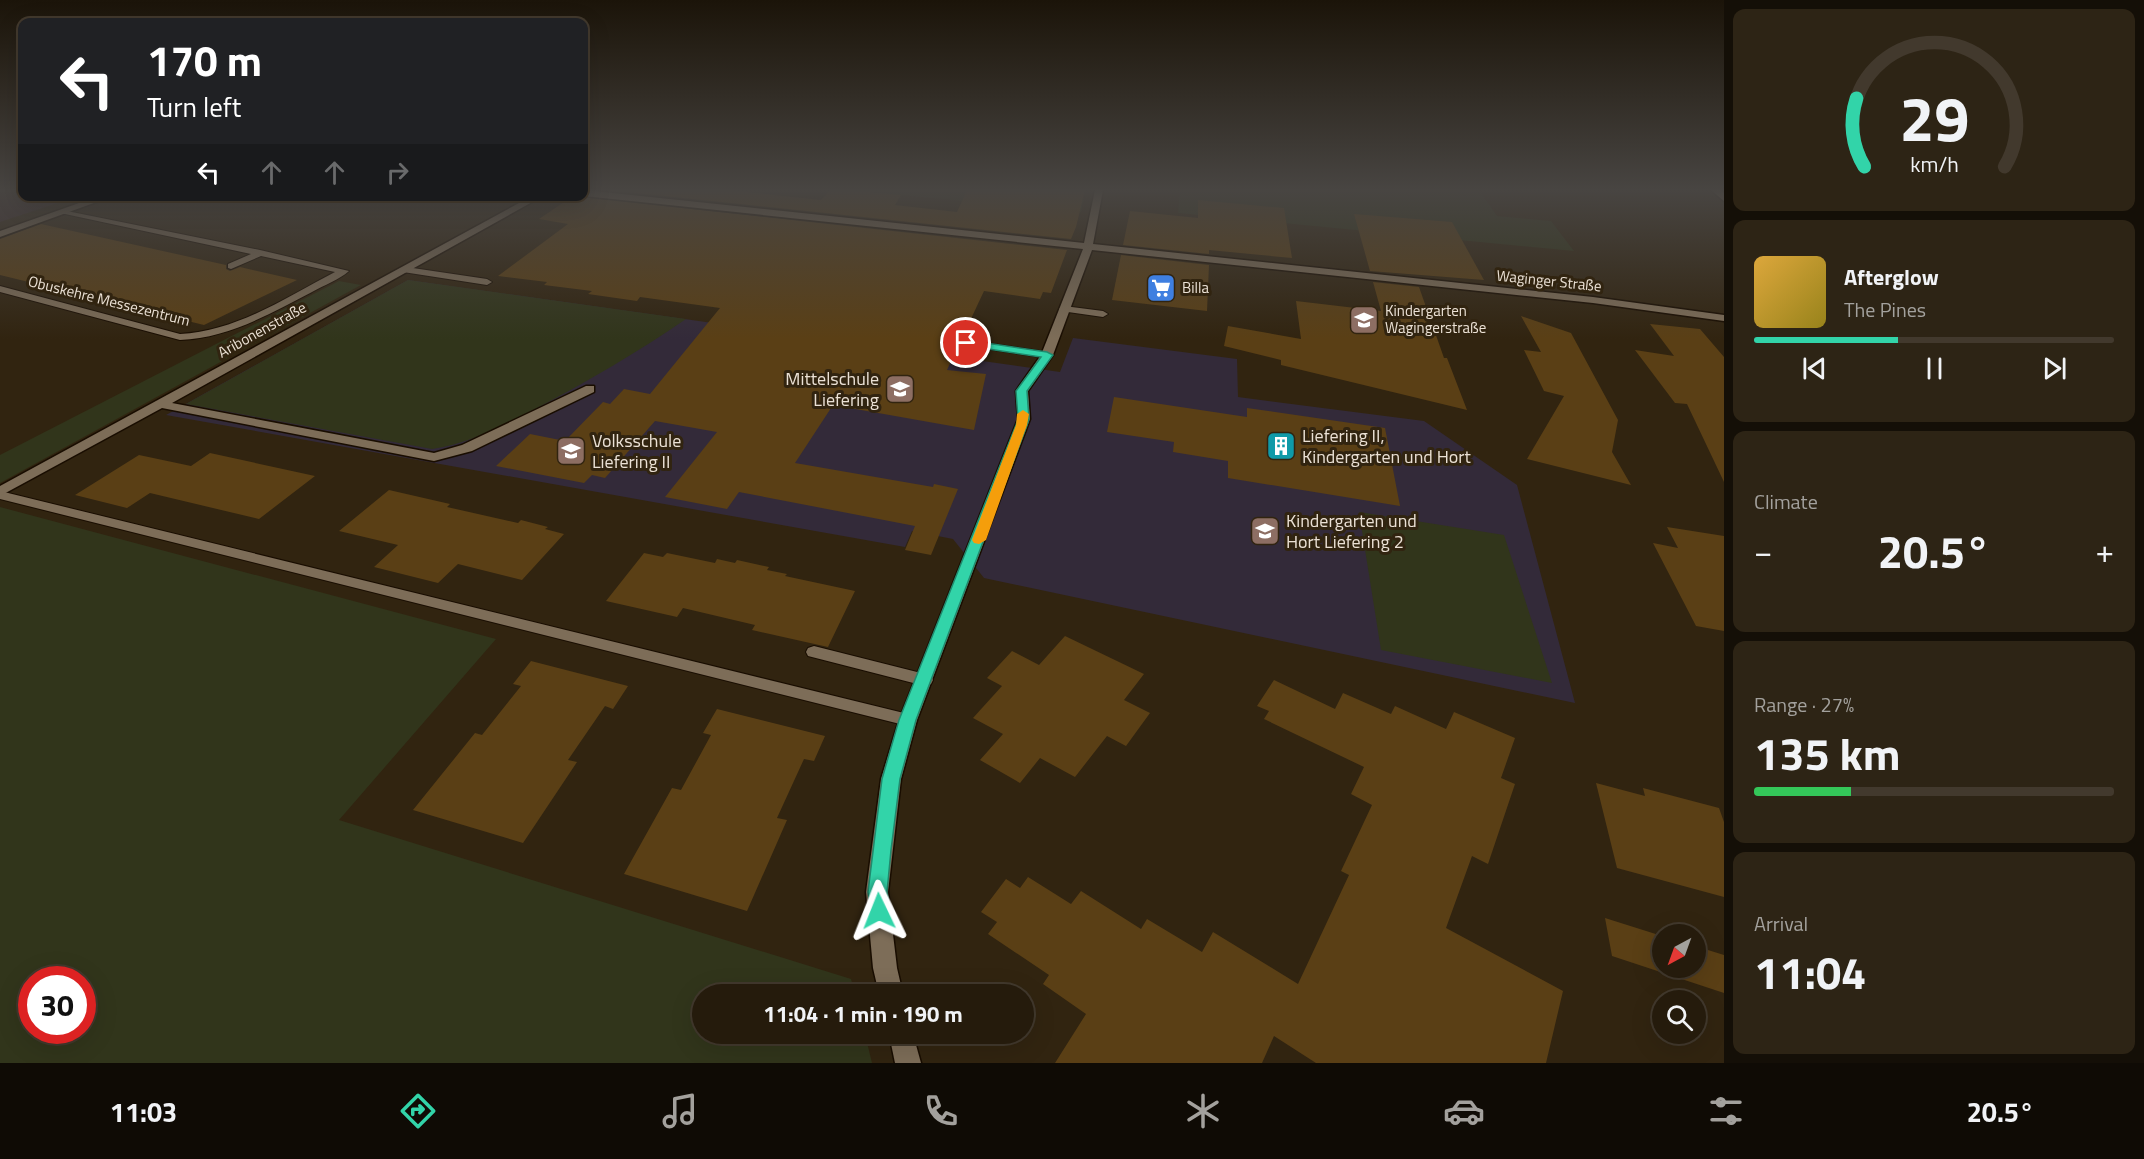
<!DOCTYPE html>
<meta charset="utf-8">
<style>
:root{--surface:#251b0c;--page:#2d2415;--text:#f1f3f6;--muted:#a3a19d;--line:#42392d;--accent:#32d4a9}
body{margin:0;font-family:"Titillium Web",sans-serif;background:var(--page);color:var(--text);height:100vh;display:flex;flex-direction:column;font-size:22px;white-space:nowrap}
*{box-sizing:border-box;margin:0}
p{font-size:20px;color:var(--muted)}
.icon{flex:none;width:33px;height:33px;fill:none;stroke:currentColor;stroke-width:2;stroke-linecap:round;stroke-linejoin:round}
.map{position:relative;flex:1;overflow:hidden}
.sheet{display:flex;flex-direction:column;gap:9px;padding:9px;background:#140f07;width:420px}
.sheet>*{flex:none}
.hud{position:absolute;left:18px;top:18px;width:570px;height:183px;border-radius:12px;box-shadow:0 6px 24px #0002,0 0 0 2px var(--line);background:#202124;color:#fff;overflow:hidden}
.needle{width:39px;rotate:221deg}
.tools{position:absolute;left:1652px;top:924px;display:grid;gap:12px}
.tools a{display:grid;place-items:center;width:54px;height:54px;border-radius:50%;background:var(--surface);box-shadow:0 6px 24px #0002,0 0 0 2px var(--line);font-size:30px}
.speed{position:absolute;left:18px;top:966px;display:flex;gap:12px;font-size:30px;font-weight:700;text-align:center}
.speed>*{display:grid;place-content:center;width:78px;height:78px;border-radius:50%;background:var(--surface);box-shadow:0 6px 24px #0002,0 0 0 2px var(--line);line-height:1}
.speed .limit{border:9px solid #d22;background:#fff;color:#111}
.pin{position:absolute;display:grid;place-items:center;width:51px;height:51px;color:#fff;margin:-26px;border:3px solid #fff;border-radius:50%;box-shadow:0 2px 6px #0007}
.me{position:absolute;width:66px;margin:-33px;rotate:358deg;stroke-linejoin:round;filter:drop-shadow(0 0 4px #0008)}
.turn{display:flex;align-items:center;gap:21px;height:126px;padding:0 30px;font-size:27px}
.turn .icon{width:78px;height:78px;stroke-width:2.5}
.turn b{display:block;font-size:42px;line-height:51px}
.lanes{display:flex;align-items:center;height:57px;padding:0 30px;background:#0003;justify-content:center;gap:30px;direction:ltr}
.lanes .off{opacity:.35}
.big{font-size:45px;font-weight:700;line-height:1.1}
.sheet .tile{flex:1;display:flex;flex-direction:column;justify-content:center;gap:9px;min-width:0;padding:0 21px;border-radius:12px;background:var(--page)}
.sheet .dial{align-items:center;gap:0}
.dial svg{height:156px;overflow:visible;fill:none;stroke:var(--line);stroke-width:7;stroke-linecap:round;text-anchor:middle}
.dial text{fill:var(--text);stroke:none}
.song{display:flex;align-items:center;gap:18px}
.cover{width:72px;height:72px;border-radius:9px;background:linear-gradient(135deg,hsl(40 70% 55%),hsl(50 70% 35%))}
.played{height:6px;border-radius:3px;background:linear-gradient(90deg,var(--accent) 40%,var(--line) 40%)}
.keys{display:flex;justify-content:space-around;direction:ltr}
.heat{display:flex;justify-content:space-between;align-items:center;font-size:33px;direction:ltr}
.charge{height:9px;border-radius:4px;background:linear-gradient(90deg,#34c759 27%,var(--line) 0)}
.trip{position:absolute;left:692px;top:984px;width:342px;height:60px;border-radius:30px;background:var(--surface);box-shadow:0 6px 24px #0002,0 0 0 2px var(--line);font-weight:700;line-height:60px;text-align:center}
.tabs{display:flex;height:96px;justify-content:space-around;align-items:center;background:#0f0b05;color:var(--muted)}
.tabs .icon{width:42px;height:42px}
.tabs .current{color:var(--accent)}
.tabs b{font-size:27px;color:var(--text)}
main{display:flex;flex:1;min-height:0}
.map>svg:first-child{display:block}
.industrial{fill:#3b282e}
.education{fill:#332a39}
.green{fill:#31351b;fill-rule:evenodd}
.building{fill:#5a3f15}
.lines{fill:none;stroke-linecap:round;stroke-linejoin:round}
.service-casing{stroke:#190d00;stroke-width:2}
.minor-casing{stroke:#190d00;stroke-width:3}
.tertiary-casing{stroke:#190d00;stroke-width:3}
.service{fill:#7d6d58;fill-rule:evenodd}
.minor{fill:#7d6d58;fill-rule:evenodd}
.tertiary{fill:#7d6d58;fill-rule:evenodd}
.route{fill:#32d4a9;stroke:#208a6e;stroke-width:1.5}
.slow{fill:#f59e0b}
.labels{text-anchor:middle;stroke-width:6;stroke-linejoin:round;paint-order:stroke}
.far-street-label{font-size:15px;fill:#ebe1d5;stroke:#312410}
.far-poi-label{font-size:15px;fill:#ebe1d5;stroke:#312410;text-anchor:start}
.poi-label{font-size:18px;fill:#ebe1d5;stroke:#312410;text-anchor:start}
</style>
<main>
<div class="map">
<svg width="1724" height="1063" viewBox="0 0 1724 1063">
<rect width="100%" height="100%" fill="#312410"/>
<polygon class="industrial" points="0,190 22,190 22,196 76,197 0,222"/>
<polygon class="education" points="408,280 1060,372 1073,338 1237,359 1238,397 1424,421 1517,485 1575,703 984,578 953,539 912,531 905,547 166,415"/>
<g class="green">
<polygon points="847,190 1051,190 1050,195 1084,198 1081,212"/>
<polygon points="1180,190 1479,190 1497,216 1551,221 1574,251 1178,213"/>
<path d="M 408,280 L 686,319 C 638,352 587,382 535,409 C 502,426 468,444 432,449 L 186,404 Z"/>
<polygon points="339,281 361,285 0,483 0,455"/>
<path d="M 0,507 L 496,639 L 339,820 L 851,979 L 855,994 L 702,994 L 702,1034 L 865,1034 L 872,1063 L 0,1063 ZM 32,980 L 82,980 L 82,1030 L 32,1030 Z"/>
<polygon points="1359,512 1504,535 1552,683 1381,650"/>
</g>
<g class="building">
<polygon points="608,190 728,190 821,200 830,190 847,190 901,195 895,205 957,212 967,190 1085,190 1076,227 1071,239"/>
<polygon points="573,196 1067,250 1051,293 1043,292 1040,299 984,291 947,370 986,374 974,430 833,405 795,463 933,487 934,484 958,489 931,555 905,550 915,526 739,492 727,509 665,497 717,432 655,421 605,478 592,475 584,483 496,466 530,434 565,441 603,402 610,404 624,389 650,394 720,308 640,297 637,301 588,294 592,291 544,285 547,282 498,276 568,224 539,219"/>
<polygon points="1198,200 1284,208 1292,258 1209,250 1209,254 1123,245 1130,211 1198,218"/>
<polygon points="1354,214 1452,222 1484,280 1370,271"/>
<polygon points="41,224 226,265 226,269 230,271 240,267 297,280 204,325 0,275 0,239"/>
<polygon points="1121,255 1209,265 1207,311 1112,300"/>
<polygon points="1373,282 1419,287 1444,358 1447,358 1467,410 1281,365 1281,360 1224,346 1228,326 1301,339 1296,301 1381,311"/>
<polygon points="1521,316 1571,333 1618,420 1612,452 1631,485 1527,459 1564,396 1544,391 1524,350 1541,352"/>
<polygon points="1650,324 1700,329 1724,357 1724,482 1687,404 1675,403 1635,350 1674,356"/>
<polygon points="1114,397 1247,417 1247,408 1385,428 1400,506 1228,478 1228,461 1173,452 1174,442 1107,432"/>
<polygon points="210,453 315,476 259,519 150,493 127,508 75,495 139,455 191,466"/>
<polygon points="389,490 450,504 447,507 518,523 521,520 548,527 545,529 564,534 522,580 458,564 438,583 374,567 398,545 339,531"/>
<polygon points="1667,527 1724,536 1724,631 1696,626 1653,543 1678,548"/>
<polygon points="644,553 663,557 667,553 715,563 717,559 735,563 737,560 769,567 767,570 787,574 785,576 855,591 828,647 752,630 755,625 683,608 677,617 606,601"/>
<polygon points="1065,636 1144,674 1124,700 1150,713 1126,746 1107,736 1075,777 1040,758 1020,783 980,760 1003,734 973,718 1002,686 987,678 1012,651 1039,665"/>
<polygon points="531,661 628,686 613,709 605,706 568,760 577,762 523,843 413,810 475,733 482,735 521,686 513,684"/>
<polygon points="1274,680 1335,709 1343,693 1391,714 1395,706 1446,729 1454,712 1515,738 1501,778 1515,784 1488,864 1472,856 1446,928 1563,991 1546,1063 1316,1063 1274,1036 1262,1063 1055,1063 1086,1014 1043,984 1049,975 988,934 997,922 981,912 1006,879 1020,888 1028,877 1071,904 1081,891 1141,929 1147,919 1202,952 1213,932 1298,984 1349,875 1341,871 1372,805 1351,794 1364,767 1264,719 1269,711 1257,706"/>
<polygon points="717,709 825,736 814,761 804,759 777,818 787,820 747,911 624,874 672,788 681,790 711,735 703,733"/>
<polygon points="1596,783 1645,796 1643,788 1719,808 1724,822 1724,897 1617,868"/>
<polygon points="1605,918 1662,936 1662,968 1695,968 1695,946 1724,955 1724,993 1612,956"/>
</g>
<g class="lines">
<g class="service-casing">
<g id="service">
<path d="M 62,210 L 260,250 L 349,271 C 339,280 324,285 312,292 C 270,314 228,338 180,340 L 0,292 L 0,286 L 180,334 C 237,331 287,297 335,272 L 261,256 L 231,269 L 228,268 L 228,264 L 251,254 L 65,214 L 62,214 Z"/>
<polygon points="406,267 487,279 492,282 487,285 403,272 401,270"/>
<polygon points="1064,306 1103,311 1108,314 1103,317 1061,311 1059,309"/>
<polygon points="966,340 1047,352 1052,355 1047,358 962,345 962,341"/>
<polygon points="0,491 908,714 914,715 916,720 914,725 908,726 0,499"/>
<polygon points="814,646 925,674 931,676 933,680 931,684 925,686 808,656 806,652 808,648"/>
</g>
</g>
<g class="minor-casing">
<g id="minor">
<polygon points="584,190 1084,243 1095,190 1103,190 1093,244 1593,297 1724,315 1724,321 1593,303 1092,250 1053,355 1028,391 1030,419 917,720 901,779 888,892 897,968 903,994 879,994 873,968 866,892 881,779 899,720 1018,419 1016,391 1041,355 1083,249 584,196"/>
<polygon points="532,196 543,196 172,403 434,453 462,445 586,386 594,386 594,392 472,451 434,461 162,408 0,496 0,486"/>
<polygon points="889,1034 913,1034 921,1063 895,1063"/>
</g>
</g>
<g class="tertiary-casing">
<g id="tertiary">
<polygon points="1711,190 1720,190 1724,193 1724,201"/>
<polygon points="99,196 113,196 0,237 0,231"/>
</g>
</g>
<use href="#service" class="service"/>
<use href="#minor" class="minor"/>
<use href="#tertiary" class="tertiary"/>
</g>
<linearGradient id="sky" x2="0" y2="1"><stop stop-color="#1b1409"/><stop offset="0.56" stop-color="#484542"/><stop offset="1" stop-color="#484542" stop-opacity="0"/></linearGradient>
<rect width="1724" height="339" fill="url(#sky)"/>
<polygon class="route" points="966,340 1047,352 1053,355 1027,391 1029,419 1027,425 916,720 900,779 891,850 887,892 890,911 887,917 879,920 872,917 868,892 882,779 899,720 1016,425 1018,419 1016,391 1041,357 962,345 961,343"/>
<polygon class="slow" points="1023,410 1029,414 1027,425 986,540 979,544 974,543 972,540 1016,425 1017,414"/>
<defs>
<g id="supermarket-square" transform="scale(1.5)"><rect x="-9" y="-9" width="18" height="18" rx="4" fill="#3f7fe0" stroke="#312410"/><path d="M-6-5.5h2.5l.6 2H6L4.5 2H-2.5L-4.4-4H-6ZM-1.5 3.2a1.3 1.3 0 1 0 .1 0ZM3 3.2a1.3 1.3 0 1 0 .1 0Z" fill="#fff"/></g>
<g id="school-square" transform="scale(1.5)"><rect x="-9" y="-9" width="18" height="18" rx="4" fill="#8d6e63" stroke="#312410"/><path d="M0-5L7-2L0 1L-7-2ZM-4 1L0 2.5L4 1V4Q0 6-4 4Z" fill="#fff"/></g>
<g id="building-square" transform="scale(1.5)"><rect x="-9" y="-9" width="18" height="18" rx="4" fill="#0f9aa8" stroke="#312410"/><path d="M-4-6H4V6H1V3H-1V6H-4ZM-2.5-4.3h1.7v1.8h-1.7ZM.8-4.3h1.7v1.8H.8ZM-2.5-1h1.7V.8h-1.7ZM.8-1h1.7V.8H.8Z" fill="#fff"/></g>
</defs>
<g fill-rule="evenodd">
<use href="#supermarket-square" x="1161" y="288"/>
<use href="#school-square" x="1364" y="320"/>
<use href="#school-square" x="900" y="389"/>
<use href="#building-square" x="1281" y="446"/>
<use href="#school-square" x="571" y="451"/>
<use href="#school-square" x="1265" y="531"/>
</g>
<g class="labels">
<g class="far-street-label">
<text transform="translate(1549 281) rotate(6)" y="5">Waginger Straße</text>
<text transform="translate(109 301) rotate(14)" y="5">Obuskehre Messezentrum</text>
<text transform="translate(262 330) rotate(-29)" y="5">Aribonenstraße</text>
</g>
<g class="far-poi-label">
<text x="1182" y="293">Billa</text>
<text x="1385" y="316">Kindergarten<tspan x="1385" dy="17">Wagingerstraße</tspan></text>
</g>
<g class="poi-label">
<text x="879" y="385" text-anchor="end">Mittelschule<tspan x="879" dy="21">Liefering</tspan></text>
<text x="1302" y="442">Liefering II,<tspan x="1302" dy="21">Kindergarten und Hort</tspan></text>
<text x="592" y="447">Volksschule<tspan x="592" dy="21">Liefering II</tspan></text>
<text x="1286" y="527">Kindergarten und<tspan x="1286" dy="21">Hort Liefering 2</tspan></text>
</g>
</g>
</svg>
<div class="tools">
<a><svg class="needle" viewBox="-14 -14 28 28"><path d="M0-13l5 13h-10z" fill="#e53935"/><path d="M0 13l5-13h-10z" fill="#a3a19d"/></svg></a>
<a><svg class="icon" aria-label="search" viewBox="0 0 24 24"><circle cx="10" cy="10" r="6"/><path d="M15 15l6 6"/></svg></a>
</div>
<div class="speed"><div class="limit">30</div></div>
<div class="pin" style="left:966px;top:343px;background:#d93025"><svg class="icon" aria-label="arrive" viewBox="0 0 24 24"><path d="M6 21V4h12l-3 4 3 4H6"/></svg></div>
<svg class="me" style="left:879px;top:911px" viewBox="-20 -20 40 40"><path d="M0-17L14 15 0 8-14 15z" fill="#32d4a9" stroke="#fff" stroke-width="4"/></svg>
<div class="trip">11:04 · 1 min · 190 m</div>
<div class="hud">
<div class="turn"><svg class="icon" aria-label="left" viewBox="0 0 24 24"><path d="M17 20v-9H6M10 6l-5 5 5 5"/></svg><div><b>170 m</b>Turn left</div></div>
<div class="lanes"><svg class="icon" aria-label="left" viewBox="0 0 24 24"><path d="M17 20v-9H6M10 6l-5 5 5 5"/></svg><svg class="icon off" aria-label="ahead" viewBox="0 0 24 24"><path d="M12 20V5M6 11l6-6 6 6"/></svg><svg class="icon off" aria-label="ahead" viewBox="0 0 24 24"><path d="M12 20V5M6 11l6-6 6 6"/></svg><svg class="icon off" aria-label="right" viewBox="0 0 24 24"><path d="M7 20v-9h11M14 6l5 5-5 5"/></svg></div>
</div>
</div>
<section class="sheet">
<div class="tile dial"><svg viewBox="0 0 100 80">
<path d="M14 69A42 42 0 1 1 86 69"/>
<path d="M14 69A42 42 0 0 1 10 34" stroke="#32d4a9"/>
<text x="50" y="56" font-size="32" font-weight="700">29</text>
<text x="50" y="72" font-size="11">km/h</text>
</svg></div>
<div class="tile">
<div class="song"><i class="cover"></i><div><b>Afterglow</b><p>The Pines</p></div></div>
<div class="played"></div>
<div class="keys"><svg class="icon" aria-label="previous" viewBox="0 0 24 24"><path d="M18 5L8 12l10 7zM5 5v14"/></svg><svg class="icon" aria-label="pause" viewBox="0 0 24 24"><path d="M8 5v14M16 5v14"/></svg><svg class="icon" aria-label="next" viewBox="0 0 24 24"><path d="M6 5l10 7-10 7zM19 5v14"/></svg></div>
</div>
<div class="tile"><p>Climate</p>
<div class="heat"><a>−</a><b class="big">20.5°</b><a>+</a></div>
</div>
<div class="tile"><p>Range · 27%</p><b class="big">135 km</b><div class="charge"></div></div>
<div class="tile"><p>Arrival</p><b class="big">11:04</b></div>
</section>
</main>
<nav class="tabs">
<b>11:03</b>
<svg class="icon current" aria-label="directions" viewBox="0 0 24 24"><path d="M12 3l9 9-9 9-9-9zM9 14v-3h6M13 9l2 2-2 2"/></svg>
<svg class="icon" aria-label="music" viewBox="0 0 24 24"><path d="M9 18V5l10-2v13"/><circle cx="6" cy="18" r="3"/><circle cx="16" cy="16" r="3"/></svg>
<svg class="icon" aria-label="phone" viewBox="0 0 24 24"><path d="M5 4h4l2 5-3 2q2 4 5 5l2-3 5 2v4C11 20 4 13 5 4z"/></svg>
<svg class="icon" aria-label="climate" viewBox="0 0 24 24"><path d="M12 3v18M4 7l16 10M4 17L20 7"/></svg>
<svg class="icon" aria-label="car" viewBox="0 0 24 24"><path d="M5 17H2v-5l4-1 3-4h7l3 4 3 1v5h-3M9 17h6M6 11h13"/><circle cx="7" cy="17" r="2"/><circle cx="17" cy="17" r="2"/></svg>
<svg class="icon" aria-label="filters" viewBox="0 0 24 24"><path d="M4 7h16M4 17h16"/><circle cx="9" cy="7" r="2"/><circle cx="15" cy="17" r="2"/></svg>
<b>20.5°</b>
</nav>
